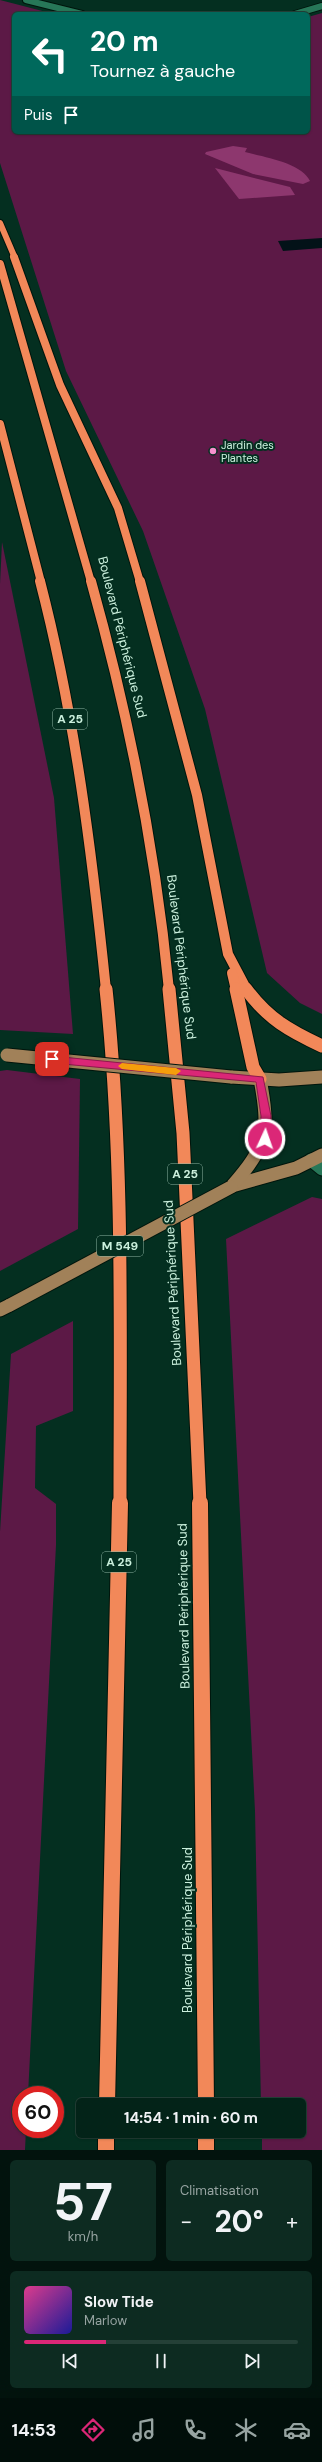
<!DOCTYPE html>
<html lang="fr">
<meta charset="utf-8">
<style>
:root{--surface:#032318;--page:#0d2b21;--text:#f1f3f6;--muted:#97a4a2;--line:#244037;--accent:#db2777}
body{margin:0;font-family:"DM Sans",sans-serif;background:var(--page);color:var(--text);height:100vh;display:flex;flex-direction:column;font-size:15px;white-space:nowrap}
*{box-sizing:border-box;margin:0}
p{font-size:13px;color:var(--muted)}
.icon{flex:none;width:22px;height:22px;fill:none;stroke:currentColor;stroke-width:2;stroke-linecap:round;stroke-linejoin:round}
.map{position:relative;height:2150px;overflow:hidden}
.details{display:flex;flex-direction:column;gap:10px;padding:10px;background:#02130d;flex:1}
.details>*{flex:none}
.hud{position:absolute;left:12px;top:12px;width:298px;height:122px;border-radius:6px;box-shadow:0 1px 3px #0004,0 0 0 1px var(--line);background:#00695c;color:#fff;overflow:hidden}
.speed{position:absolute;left:12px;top:2086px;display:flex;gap:8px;font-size:20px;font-weight:700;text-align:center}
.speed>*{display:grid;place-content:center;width:52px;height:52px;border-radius:50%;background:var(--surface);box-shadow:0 1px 3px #0004,0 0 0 1px var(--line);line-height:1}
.speed .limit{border:6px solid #d22;background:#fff;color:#111}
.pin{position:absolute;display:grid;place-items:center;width:34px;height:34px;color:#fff;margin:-17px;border-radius:8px;box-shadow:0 2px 6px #0006}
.me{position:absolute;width:44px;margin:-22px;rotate:3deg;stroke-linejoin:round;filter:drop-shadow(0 0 3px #0008)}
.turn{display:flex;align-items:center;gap:14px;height:84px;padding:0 12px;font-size:18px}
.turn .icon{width:52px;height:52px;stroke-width:2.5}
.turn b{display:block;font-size:28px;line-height:34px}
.then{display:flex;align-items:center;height:38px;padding:0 12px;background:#0003;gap:8px;font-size:15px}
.big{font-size:30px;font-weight:700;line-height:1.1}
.details .tile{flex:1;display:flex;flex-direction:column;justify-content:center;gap:6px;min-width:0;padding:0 14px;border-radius:6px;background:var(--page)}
.details .dial{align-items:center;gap:0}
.dial b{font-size:52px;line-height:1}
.song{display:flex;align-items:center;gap:12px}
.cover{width:48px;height:48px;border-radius:6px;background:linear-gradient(135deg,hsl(330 70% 55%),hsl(240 70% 35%))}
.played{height:4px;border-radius:2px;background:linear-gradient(90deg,var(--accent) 30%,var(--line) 30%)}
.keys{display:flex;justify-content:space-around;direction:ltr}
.heat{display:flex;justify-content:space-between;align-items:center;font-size:22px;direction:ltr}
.details .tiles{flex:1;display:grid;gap:10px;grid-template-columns:1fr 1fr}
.tile:last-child{grid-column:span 2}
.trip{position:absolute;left:76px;top:2098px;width:230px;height:40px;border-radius:6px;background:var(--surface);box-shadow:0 1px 3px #0004,0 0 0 1px var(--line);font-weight:700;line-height:40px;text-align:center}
.dock{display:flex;height:64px;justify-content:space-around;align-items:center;background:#010e0a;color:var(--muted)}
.dock .icon{width:28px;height:28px}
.dock .on{color:var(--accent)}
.dock b{font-size:18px;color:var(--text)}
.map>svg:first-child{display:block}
.green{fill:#5c1946}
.forest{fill:#8d376e}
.water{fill:#031218}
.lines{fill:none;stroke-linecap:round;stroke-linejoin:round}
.minor-far1-casing{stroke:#00150c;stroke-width:8}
.minor-casing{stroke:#00150c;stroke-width:15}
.major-casing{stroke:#00150c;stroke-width:15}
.highway-far4-casing{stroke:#00150c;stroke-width:8}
.highway-far3-casing{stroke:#00150c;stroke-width:10}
.highway-far2-casing{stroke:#00150c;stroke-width:12}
.highway-far1-casing{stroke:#00150c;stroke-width:15}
.highway-casing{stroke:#00150c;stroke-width:18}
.minor-far1{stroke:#277758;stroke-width:6}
.minor{stroke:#277758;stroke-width:13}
.major{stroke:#a18159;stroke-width:13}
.highway-far4{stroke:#f28859;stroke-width:6}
.highway-far3{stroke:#f28859;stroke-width:8}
.highway-far2{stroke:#f28859;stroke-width:10}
.highway-far1{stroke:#f28859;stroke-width:13}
.highway{stroke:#f28859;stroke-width:16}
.major-bridge-casing{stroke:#00150c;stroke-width:15;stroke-linecap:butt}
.major-bridge{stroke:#a18159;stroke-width:13}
.route{fill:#db2777;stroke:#8e194d}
.slow{fill:#f59e0b}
.poi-dot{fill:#f790ce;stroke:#042f20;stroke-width:1.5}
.labels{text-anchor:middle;stroke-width:4;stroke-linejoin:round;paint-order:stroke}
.far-poi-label{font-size:11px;fill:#cbf0dd;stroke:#042f20;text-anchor:start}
.shield{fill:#042f20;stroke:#8fb6a4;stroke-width:1}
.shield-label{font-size:12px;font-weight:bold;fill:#cbf0dd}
.street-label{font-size:13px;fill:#cbf0dd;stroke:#042f20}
</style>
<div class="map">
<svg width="322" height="2150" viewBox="0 0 322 2150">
<rect width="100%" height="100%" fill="#042f20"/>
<g class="green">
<polygon points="0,0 54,14 14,14 14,132 308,132 308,17 322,13 322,1014 300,1003 267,973 205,709 143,531 66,371 0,163"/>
<polygon points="2,542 54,798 73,1034 0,1030 0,584"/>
<polygon points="7,1070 80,1079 78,1229 0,1271 0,1071"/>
<polygon points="312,1197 322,1199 322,2150 262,2150 262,2131 299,2131 299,2105 261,2105 255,1811 226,1239"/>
<polygon points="73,1321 73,1411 36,1426 35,1488 56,1504 56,1545 28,2095 21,2095 21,2129 26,2129 25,2150 0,2150 0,1532 11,1354"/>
</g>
<g class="forest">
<path d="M 233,146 L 247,148 L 245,152 C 264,157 302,163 310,181 L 303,184 L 253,174 L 205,154 L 206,152 Z"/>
<polygon points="215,168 290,187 295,195 239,199"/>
</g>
<polygon class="water" points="322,238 322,248 283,251 278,241"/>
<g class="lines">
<g class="minor-far1-casing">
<g id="minor-far1">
<polyline points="26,0 82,14"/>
<polyline points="295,14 322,6"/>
</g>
</g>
<g class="minor-casing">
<polyline id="minor" points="311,1160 322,1169"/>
</g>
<g class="major-casing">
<g id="major">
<polyline points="231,1077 279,1080 322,1077"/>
<polyline points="232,1186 296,1168 322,1155"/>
<path d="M 231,1187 C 267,1146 270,1132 260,1079"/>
<polyline points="0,1310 10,1305"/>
</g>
</g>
<g class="highway-far4-casing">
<polyline id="highway-far4" points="0,223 15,258"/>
</g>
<g class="highway-far3-casing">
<g id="highway-far3">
<polyline points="14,257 60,385 118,508 140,582"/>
<polyline points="0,264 91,582"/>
<polyline points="0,424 41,582"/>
</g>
</g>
<g class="highway-far2-casing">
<g id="highway-far2">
<path d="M 40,581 C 75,716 92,853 106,990"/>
<path d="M 91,581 C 128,713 156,854 169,990"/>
<polyline points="140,581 197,795 228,954 247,990"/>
<polyline points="232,973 236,990"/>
</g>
</g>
<g class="highway-far1-casing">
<g id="highway-far1">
<path d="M 106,989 C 124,1160 120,1333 120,1504"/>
<polyline points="169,989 183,1133 200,1504"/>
<polyline points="236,989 253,1067 260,1079"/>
<path d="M 246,989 C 268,1019 290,1031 322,1046"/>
</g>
</g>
<g class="highway-casing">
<g id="highway">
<polyline points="200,1503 206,2105"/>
<polyline points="107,2105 120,1503"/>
<polyline points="106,2131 106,2150"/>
<polyline points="206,2131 206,2150"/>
</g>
</g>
<use href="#minor-far1" class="minor-far1"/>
<use href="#minor" class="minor"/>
<use href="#major" class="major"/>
<use href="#highway-far4" class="highway-far4"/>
<use href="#highway-far3" class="highway-far3"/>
<use href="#highway-far2" class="highway-far2"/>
<use href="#highway-far1" class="highway-far1"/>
<use href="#highway" class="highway"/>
<g class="major-bridge-casing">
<g id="major-bridge">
<polyline points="7,1055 231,1077"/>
<polyline points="10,1305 231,1187"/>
</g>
</g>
<use href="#major-bridge" class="major-bridge"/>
</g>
<polygon class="route" points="52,1056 263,1077 271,1116 270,1139 265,1142 260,1139 261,1116 256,1082 52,1063 47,1059"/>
<polygon class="slow" points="122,1063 176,1068 181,1071 176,1075 122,1069 118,1066"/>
<circle class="poi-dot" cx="213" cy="451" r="4"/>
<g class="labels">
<g class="far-poi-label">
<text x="221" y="449">Jardin des<tspan x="221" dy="13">Plantes</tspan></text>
</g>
<g class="shield">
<rect x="53" y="709" width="34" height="20" rx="3"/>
<rect x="168" y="1164" width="34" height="20" rx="3"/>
<rect x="97" y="1236" width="46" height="20" rx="3"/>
<rect x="102" y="1552" width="34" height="20" rx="3"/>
</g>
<g class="shield-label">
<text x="70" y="723">A 25</text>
<text x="185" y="1178">A 25</text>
<text x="120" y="1250">M 549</text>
<text x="119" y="1566">A 25</text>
</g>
<g class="street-label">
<text transform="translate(123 637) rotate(76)" y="5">Boulevard Périphérique Sud</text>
<text transform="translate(182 957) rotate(83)" y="5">Boulevard Périphérique Sud</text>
<text transform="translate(172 1283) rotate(-93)" y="5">Boulevard Périphérique Sud</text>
<text transform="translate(183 1606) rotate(-91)" y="5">Boulevard Périphérique Sud</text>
<text transform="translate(187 1930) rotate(-90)" y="5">Boulevard Périphérique Sud</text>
</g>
</g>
</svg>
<div class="speed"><div class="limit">60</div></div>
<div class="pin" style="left:52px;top:1059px;background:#d93025"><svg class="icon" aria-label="arrive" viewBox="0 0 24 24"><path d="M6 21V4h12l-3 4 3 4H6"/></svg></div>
<svg class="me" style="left:265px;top:1139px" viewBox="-20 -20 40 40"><circle r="17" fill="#db2777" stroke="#fff" stroke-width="3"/><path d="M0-11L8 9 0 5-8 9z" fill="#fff"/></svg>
<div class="trip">14:54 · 1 min · 60 m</div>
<div class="hud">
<div class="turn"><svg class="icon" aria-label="left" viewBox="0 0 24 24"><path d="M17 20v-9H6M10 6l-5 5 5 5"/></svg><div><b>20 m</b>Tournez à gauche</div></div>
<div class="then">Puis<svg class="icon" aria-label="arrive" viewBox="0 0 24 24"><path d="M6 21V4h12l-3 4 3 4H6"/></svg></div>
</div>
</div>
<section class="details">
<div class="tiles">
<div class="tile dial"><b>57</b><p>km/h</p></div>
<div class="tile"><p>Climatisation</p>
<div class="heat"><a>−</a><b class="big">20°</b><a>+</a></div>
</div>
<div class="tile">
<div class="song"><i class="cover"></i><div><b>Slow Tide</b><p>Marlow</p></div></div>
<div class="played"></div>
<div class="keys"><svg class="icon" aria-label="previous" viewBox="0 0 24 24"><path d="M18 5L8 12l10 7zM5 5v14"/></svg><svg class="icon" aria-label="pause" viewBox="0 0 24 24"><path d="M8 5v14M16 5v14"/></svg><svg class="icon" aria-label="next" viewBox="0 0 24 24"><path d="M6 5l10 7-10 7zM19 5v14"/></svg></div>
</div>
</div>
</section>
<nav class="dock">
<b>14:53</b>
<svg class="icon on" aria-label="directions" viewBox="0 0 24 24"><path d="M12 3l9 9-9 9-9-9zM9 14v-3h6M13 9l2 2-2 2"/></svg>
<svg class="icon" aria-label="music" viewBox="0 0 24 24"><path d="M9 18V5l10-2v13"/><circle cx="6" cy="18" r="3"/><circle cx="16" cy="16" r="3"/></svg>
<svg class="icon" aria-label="phone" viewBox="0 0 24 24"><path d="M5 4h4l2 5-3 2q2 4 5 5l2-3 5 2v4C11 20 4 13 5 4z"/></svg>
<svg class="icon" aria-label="climate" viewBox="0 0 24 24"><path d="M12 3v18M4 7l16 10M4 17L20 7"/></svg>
<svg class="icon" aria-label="car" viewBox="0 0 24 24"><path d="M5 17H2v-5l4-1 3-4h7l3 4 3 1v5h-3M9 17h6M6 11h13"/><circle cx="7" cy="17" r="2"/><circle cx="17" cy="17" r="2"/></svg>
</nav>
